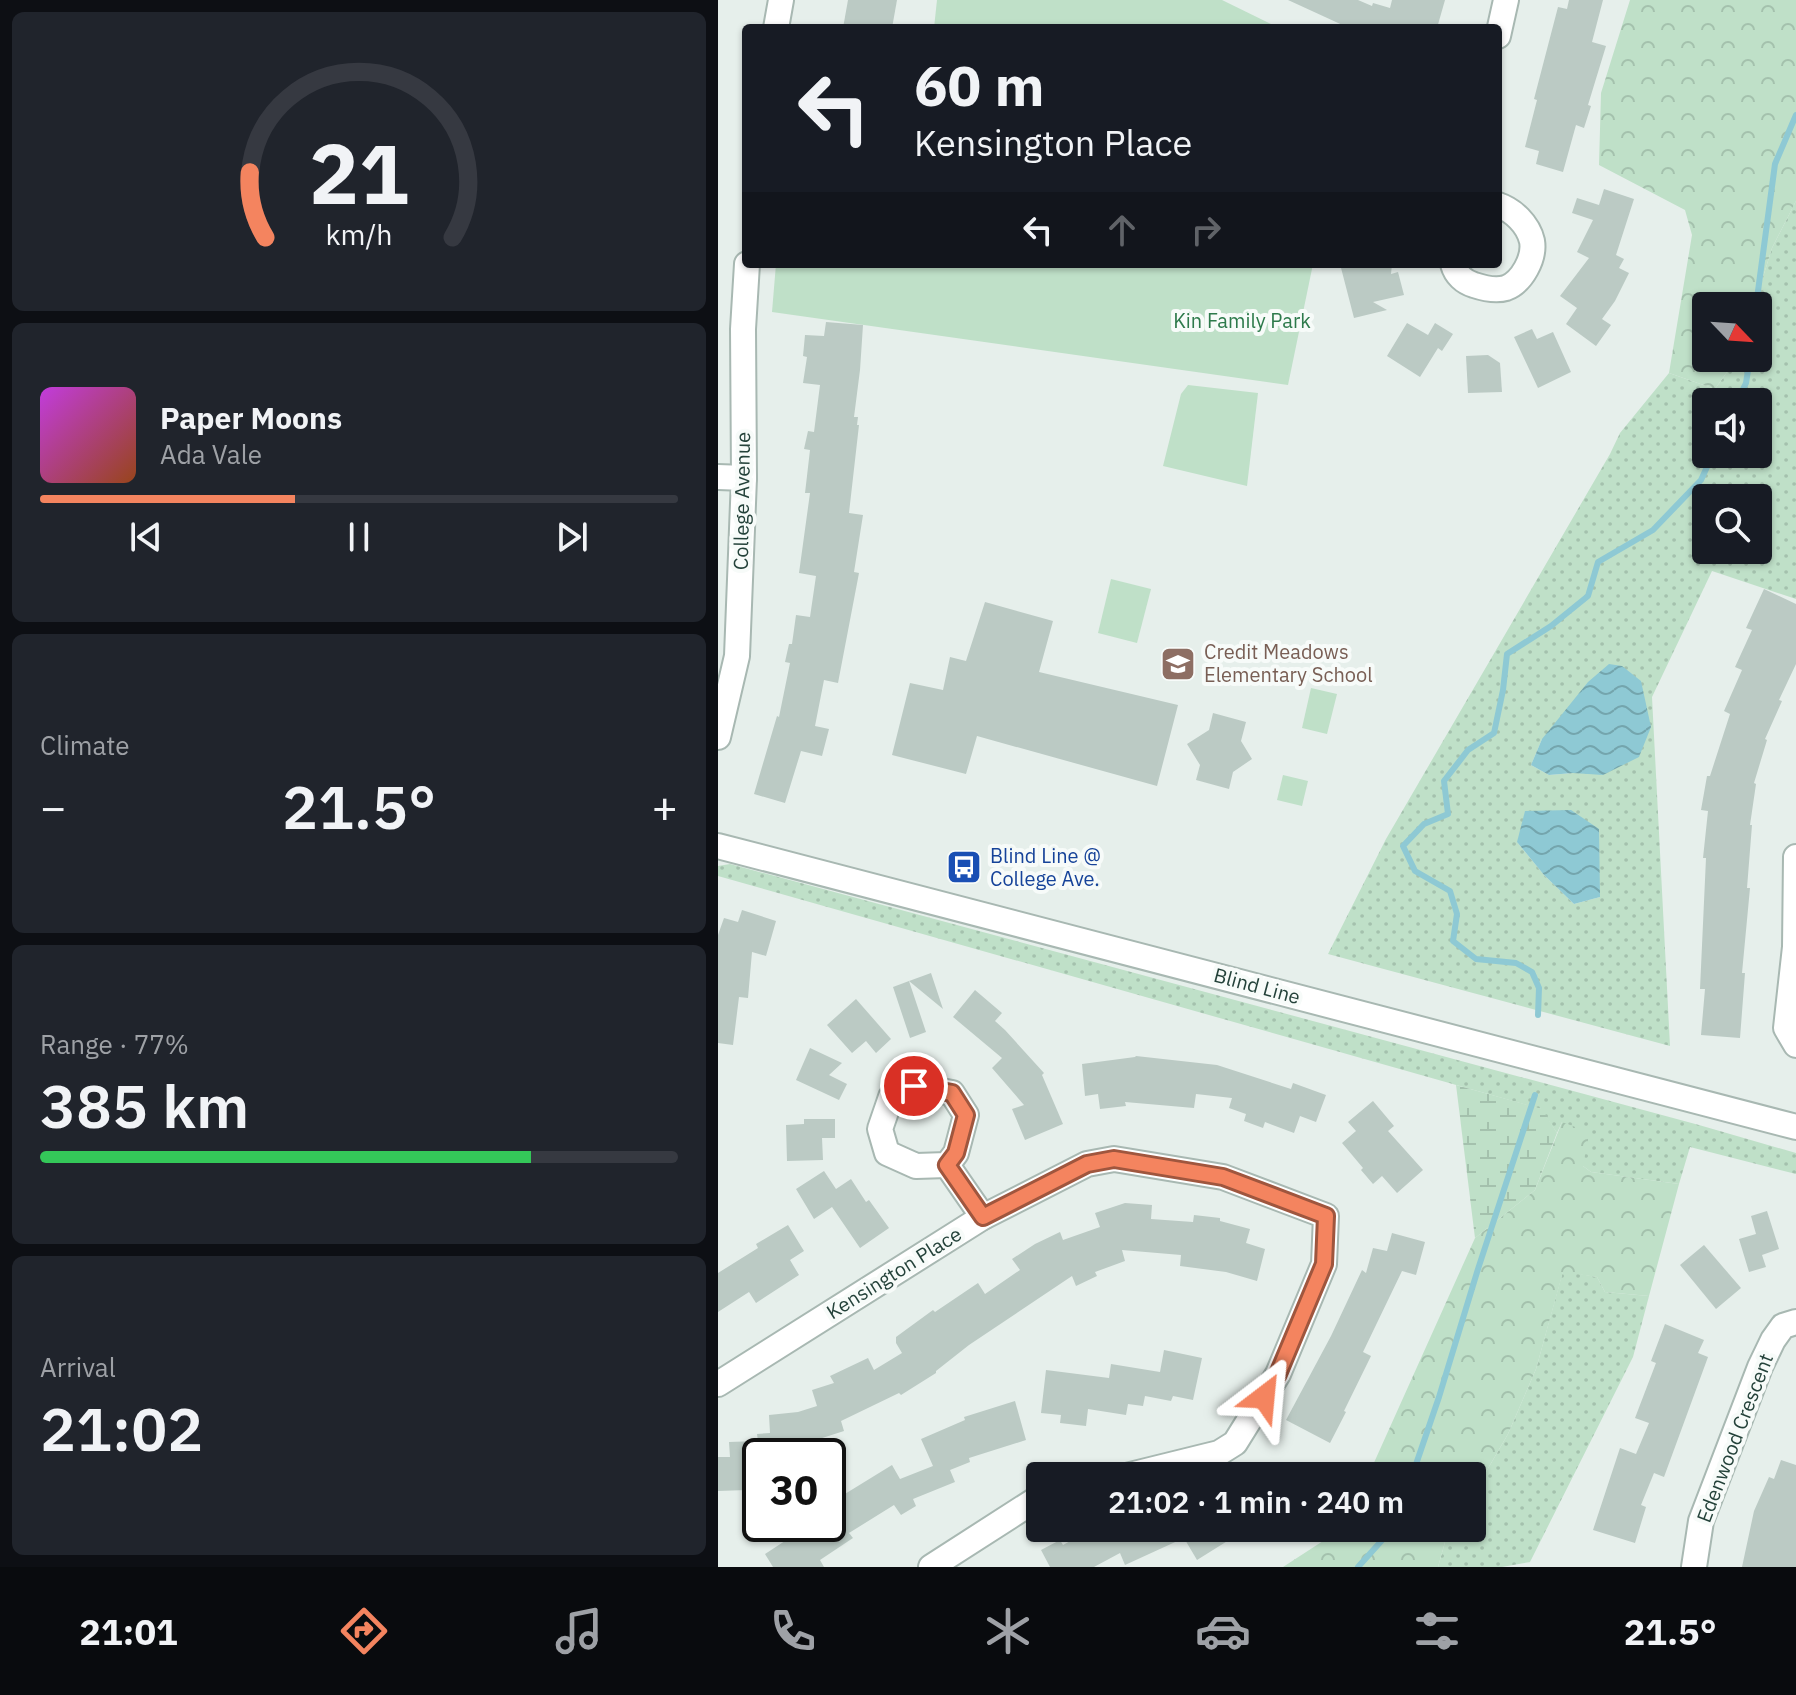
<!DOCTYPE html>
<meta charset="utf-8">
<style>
:root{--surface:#171b24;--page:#20242c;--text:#f1f3f6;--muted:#9ea1a6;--line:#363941;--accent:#f4845f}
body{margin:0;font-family:"IBM Plex Sans",sans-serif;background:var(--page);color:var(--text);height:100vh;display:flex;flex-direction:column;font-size:30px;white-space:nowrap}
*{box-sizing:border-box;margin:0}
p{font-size:26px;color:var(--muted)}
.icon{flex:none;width:44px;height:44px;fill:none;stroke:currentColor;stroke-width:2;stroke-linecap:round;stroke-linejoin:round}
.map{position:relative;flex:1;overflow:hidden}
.details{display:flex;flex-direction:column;gap:12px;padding:12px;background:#0d0f14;width:718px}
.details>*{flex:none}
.hud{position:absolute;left:24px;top:24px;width:760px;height:244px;border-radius:8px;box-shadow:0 2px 6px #0004;background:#171b24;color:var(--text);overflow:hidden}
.needle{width:52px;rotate:115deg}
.fabs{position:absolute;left:974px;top:292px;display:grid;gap:16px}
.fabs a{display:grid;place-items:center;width:80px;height:80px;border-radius:8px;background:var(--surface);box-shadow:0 2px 6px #0004;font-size:40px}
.speed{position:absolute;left:24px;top:1438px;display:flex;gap:16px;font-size:40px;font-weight:700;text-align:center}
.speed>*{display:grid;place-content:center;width:104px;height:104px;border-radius:50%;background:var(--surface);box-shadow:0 2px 6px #0004;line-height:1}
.speed .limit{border:4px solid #111;border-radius:12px;background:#fff;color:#111}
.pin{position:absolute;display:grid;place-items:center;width:68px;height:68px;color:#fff;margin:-34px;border:4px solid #fff;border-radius:50%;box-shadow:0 2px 8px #0007}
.me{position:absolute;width:88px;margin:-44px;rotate:29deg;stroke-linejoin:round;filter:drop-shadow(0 0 6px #0008)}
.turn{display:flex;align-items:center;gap:28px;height:168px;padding:0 40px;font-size:36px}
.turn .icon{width:104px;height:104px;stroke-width:2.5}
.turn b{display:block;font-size:56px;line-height:68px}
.lanes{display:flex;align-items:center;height:76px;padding:0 40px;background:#0003;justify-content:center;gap:40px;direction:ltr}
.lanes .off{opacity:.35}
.big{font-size:60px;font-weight:600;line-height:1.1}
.details .card{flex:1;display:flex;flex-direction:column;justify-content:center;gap:12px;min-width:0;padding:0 28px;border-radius:12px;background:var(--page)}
.details .dial{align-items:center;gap:0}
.dial svg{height:208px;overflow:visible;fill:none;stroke:var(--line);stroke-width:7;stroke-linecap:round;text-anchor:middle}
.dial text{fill:var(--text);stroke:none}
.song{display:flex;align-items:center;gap:24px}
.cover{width:96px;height:96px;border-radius:12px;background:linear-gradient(135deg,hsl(290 70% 55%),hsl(20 70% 35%))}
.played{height:8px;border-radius:4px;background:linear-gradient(90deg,var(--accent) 40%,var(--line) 40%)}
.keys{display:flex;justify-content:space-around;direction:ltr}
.heat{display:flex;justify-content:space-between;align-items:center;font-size:44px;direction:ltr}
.charge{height:12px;border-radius:6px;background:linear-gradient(90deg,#34c759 77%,var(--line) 0)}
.trip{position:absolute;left:308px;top:1462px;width:460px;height:80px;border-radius:8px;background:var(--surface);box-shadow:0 2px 6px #0004;font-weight:600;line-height:80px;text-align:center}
.menu{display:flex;height:128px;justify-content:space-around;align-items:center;background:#090b0e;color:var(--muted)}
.menu .icon{width:56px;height:56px}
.menu .active{color:var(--accent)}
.menu b{font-size:36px;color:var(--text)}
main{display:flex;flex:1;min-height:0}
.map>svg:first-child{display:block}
.grass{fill:url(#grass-dots);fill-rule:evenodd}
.forest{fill:url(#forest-crowns)}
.wetland{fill:url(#wetland-marsh)}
.park{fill:#bfe0c8}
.water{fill:url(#water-waves)}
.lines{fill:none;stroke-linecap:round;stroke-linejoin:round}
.stream{stroke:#8ec9d4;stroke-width:6}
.building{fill:#bbcac4}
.minor-casing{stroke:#a8b8b2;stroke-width:28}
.minor{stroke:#fff;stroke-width:24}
.route-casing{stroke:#9f563e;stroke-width:20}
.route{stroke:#f4845f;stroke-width:14}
.labels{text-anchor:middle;stroke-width:8;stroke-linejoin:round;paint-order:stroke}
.park-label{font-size:20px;fill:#2d7a4b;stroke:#f7fbf9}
.street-label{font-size:20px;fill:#24423a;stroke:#f7fbf9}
.education-label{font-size:20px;fill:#785e54;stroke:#f7fbf9;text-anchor:start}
.transit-label{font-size:20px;fill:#164399;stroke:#f7fbf9;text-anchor:start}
</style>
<main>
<section class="details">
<div class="card dial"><svg viewBox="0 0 100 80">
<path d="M14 69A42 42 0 1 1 86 69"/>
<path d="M14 69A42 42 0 0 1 8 44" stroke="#f4845f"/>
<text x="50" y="56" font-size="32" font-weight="700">21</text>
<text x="50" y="72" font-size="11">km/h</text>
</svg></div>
<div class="card">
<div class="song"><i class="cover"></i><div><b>Paper Moons</b><p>Ada Vale</p></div></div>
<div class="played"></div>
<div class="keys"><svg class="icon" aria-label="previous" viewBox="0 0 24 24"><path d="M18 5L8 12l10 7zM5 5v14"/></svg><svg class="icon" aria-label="pause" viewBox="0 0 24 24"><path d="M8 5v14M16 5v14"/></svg><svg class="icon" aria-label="next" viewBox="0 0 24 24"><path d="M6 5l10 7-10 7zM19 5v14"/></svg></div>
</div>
<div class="card"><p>Climate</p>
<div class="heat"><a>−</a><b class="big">21.5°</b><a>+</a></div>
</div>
<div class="card"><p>Range · 77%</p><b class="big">385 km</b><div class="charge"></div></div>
<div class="card"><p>Arrival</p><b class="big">21:02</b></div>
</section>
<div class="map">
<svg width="1078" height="1567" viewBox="0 0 1078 1567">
<defs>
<pattern id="grass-dots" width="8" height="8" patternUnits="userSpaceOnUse" patternTransform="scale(2)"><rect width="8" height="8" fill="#bfe0c8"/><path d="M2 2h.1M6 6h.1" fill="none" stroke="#a4c1ad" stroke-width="1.8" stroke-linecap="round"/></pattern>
<pattern id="forest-crowns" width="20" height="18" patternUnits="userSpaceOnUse" patternTransform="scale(2)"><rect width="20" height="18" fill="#bfe0c8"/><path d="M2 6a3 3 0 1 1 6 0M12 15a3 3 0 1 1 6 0" fill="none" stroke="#a4c1ad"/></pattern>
<pattern id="wetland-marsh" width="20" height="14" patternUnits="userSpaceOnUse" patternTransform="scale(2)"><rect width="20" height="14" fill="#bfe0c8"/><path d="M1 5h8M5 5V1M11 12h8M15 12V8" fill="none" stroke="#a4c1ad"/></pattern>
<pattern id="water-waves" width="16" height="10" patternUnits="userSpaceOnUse" patternTransform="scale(2)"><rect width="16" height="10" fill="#8ec9d4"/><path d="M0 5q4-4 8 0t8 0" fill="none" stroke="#74a5ad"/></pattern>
</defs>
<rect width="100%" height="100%" fill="#e6efeb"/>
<g class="grass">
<path d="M 1078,201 L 1078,599 L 994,571 L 934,697 L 952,1046 L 610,954 L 668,839 L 892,454 L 902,433 L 951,373 L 997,389 L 1019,358 L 1040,358 L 1040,306 L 1036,306 L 1054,248 ZM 988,402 L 1040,402 L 1040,454 L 988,454 ZM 988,498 L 1040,498 L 1040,550 L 988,550 ZM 824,739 L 855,773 L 831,775 L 813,765 ZM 799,842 L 882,897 L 856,904 L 826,875 Z"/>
<polygon points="12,864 981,1125 1078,1153 1078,1174 972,1147 961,1184 873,1172 865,1166 844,1122 839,1133 823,1109 0,876 0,866"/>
<polygon points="845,1271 879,1277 887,1292 931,1296 915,1357 812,1562 784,1567 720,1567 727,1542 735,1528 754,1528 754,1496 790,1434 818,1369"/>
</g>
<g class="forest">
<polygon points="912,0 1078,0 1078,201 1054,248 1036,306 988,306 988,358 1019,358 997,389 951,373 974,235 967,210 881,165 883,93"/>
<polygon points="844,1122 871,1132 865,1166 873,1172 961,1184 931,1296 887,1292 879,1277 845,1272 818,1369 790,1434 754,1496 754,1476 650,1476 757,1238 817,1190"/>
<polygon points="625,1528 735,1528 727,1542 720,1567 565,1567"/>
</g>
<polygon class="wetland" points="738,1085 824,1109 839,1133 817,1190 757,1238"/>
<g class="park">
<polygon points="219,0 504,0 561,28 216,28"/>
<polygon points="58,264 595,264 570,385 54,312"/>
<polygon points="470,385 540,393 529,486 445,466 463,394"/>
<polygon points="393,579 433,589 419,643 380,633"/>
<polygon points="593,688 619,694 609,734 584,728"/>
<polygon points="565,775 590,781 584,806 559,800"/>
</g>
<g class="water">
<polygon points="891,664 904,666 923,681 933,727 921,757 885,775 855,773 831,775 813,765 824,739 870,682"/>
<polygon points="853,810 881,829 882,897 856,904 826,875 799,842 807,811"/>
</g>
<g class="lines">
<g class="stream">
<polyline points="1038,306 1057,164 1078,115"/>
<polyline points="1019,402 1028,383 1032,358"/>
<polyline points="820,1015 821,988 814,972 798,963 758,959 735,941 739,914 732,891 697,871 685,846 706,824 730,814 726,781 750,750 776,733 785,690 789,654 833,626 870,596 880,562 935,530 983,480 995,454"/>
<polyline points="694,1476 721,1397 760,1269 817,1095"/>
<polyline points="640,1567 675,1528"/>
</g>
</g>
<g class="building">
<polygon points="130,0 179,0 174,28 125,28"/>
<polygon points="570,0 640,0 654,6 655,3 672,8 674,0 727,0 719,28 631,28"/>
<polygon points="851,0 885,0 874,42 888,46 870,105 873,106 866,128 858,125 845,172 818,164 821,151 807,147 819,100 816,99 840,7 849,9"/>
<polygon points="886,189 916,199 898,255 906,259 901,268 911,273 897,301 884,319 893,325 878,346 848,324 859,308 842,296 871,258 859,252 875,220 854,213 859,198 881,205"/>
<polygon points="622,264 674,264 673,274 680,272 686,295 655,302 669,310 636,318"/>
<polygon points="108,322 145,325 142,370 136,417 140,417 139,425 141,425 131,513 145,515 136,572 141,573 120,683 106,680 97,726 111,729 104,756 83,751 67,803 36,794 59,716 61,717 72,663 67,662 71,644 74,644 78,615 92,617 98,576 81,573 92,493 87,493 92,450 86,449 90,431 96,432 102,385 85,383 89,357 85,356 87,335 106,336"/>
<polygon points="689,323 710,335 717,323 735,334 724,351 720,348 702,377 669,356"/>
<polygon points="814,329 819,339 835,332 853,372 820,388 796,337"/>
<polygon points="770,355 782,363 784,392 750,393 748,356"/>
<polygon points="1046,589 1078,604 1078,664 1061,700 1064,701 1047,739 1049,740 1036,783 1038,784 1032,825 1034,825 1029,888 1032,888 1024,973 1027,973 1022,1038 983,1035 987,989 982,989 988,858 985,858 990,811 983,810 989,776 992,776 1012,714 1006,711 1024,670 1017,667 1034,630 1028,628"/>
<polygon points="267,602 335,621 321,672 460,705 439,786 259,736 248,774 174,755 192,683 225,690 232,657 248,661"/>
<polygon points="495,713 528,722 523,741 534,759 515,772 511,789 478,780 482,765 469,744 491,730"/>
<polygon points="24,910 58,921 48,956 34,952 30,998 21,997 15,1045 0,1043 0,935 6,918 20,922"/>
<polygon points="213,973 225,1009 191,981"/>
<polygon points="191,981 208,1032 192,1038 175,987"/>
<polygon points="257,990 284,1013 277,1021 287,1030 326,1073 324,1075 345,1124 307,1140 294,1109 306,1105 274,1068 284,1058 235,1017"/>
<polygon points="138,999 173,1039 158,1053 148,1041 134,1053 109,1025"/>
<polygon points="92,1048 124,1063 111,1075 129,1084 121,1100 78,1080"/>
<polygon points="418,1056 499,1065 573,1089 575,1083 608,1095 598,1122 582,1116 576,1133 547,1122 545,1128 526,1121 528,1114 511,1108 514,1098 478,1094 476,1108 407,1102 408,1106 382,1109 380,1094 367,1096 364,1064 417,1057"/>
<polygon points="655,1101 676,1126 670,1131 705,1170 679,1193 664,1176 655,1184 643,1170 645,1168 624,1143 638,1131 630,1122"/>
<polygon points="86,1119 117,1119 117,1138 104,1138 105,1160 69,1161 68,1125 86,1124"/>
<polygon points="106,1171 118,1189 133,1179 148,1202 151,1200 171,1228 142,1248 114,1207 96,1219 78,1189"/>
<polygon points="407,1203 434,1205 433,1219 475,1222 476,1215 502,1218 502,1221 532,1229 528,1243 547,1249 539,1281 508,1272 462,1266 463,1255 404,1250 407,1261 377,1272 379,1276 358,1286 354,1276 251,1345 218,1371 218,1373 183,1395 181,1393 123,1421 126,1431 73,1448 74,1456 42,1456 42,1466 28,1467 29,1490 0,1491 0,1457 12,1457 11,1442 40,1441 39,1434 52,1433 51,1415 80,1412 99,1406 94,1390 116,1383 112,1376 150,1358 156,1370 184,1353 178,1343 178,1337 215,1310 217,1312 260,1283 267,1294 302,1270 294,1259 317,1244 342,1232 345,1240 382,1227 377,1213"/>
<polygon points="1049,1211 1061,1249 1044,1255 1048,1267 1031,1272 1021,1239 1038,1234 1033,1216"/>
<polygon points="70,1225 86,1251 72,1260 81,1275 38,1303 31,1292 0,1312 0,1273 40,1248 38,1244"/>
<polygon points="674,1233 707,1242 698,1275 684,1271 645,1352 653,1356 626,1411 628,1412 612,1443 568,1420 613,1336 644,1270 648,1273 655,1248 669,1251"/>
<polygon points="986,1245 1023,1288 998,1309 962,1265"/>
<polygon points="947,1324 986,1340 980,1353 990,1357 946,1477 936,1473 923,1505 928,1507 917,1543 875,1530 902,1448 918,1454 931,1423 917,1418 938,1363 933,1361"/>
<polygon points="446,1350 484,1358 475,1400 455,1396 453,1401 427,1396 425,1406 410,1404 408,1415 370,1409 368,1426 342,1423 343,1415 323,1413 328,1370 391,1378 393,1364 442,1372"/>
<polygon points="297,1401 308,1440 251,1458 252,1462 232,1470 237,1482 195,1499 198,1506 183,1515 176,1505 131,1533 135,1538 102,1560 106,1567 55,1567 47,1554 93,1524 110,1524 110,1505 122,1497 174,1465 182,1479 215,1466 203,1439 247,1420 246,1417"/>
<polygon points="1063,1460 1078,1465 1078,1567 1024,1567 1036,1511 1051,1477 1056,1479"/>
<polygon points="405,1528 503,1528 511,1540 479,1560 466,1538 407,1565 402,1553 376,1567 332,1567 323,1550 342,1540 345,1545 374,1529 379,1540"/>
</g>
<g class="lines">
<g class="minor-casing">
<g id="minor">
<polyline points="58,28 63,0"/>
<polyline points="780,36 788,0"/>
<path d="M 735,264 C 738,275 746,282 756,285 C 765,288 778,291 788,288 C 804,282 817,258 814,241 C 810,224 795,210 780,205"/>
<polyline points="0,477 26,478"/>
<polyline points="0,737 19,656 26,478 25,329 29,264"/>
<polyline points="0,846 1078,1127"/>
<polyline points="1078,857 1077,947 1068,1028 1078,1045"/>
<polyline points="229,1165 238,1153 248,1115 234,1093 196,1086 173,1097 162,1129 169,1153 198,1166 229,1165 265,1217"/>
<polyline points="0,1384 265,1217 369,1164 396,1159 505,1177 608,1216 606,1264 560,1374 517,1443 501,1453 408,1476"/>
<polyline points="213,1567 322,1497"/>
<polyline points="976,1567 983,1521 1042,1367 1055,1340 1065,1326 1078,1322"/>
</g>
</g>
<use href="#minor" class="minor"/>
</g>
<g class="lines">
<g class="route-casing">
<polyline id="route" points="196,1086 234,1093 248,1115 238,1153 229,1165 265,1217 369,1164 396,1159 505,1177 608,1216 606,1264 560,1374 546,1397"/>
</g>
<use href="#route" class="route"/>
</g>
<defs>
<g id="school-square" transform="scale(1.8)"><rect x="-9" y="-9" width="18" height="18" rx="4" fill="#8d6e63" stroke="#f7fbf9"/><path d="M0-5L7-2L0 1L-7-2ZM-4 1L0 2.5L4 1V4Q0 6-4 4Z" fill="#fff"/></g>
<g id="bus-square" transform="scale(1.8)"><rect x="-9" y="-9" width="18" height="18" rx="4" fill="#1a4fb4" stroke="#f7fbf9"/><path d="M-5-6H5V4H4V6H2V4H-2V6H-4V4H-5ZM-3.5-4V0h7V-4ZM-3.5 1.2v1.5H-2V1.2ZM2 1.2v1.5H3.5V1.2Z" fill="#fff"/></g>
</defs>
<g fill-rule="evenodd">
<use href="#school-square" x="460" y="664"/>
<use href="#bus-square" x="246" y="867"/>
</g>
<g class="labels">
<g class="park-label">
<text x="524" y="328">Kin Family Park</text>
</g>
<g class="street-label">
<text transform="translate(24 501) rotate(-89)" y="7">College Avenue</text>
<text transform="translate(539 986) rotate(15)" y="7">Blind Line</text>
<text transform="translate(176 1273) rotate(-32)" y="7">Kensington Place</text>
<text transform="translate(1017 1438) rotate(-69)" y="7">Edenwood Crescent</text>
</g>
<g class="education-label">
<text x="486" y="659">Credit Meadows<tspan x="486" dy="23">Elementary School</tspan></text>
</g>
<g class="transit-label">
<text x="272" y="863">Blind Line @<tspan x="272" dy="23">College Ave.</tspan></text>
</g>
</g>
</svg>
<div class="fabs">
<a><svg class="needle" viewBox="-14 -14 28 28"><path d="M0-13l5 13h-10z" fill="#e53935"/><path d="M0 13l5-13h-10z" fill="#9ea1a6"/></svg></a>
<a><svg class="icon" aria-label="sound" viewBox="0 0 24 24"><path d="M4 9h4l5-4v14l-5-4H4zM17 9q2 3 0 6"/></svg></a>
<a><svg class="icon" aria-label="search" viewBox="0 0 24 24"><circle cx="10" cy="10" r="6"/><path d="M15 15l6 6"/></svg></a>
</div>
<div class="speed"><div class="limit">30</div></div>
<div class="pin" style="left:196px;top:1086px;background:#d93025"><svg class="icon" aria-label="arrive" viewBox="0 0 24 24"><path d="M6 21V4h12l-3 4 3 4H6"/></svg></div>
<svg class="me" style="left:546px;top:1397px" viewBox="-20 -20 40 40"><path d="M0-17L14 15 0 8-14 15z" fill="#f4845f" stroke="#fff" stroke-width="4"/></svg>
<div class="trip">21:02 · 1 min · 240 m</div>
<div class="hud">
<div class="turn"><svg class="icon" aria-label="left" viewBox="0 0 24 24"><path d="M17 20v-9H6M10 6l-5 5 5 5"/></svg><div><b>60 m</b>Kensington Place</div></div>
<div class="lanes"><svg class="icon" aria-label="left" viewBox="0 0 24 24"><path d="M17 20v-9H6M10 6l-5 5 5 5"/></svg><svg class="icon off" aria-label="ahead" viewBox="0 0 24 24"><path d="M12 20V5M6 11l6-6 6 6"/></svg><svg class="icon off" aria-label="right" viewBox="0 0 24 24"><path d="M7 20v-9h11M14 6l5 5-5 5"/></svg></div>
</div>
</div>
</main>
<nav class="menu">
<b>21:01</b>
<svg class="icon active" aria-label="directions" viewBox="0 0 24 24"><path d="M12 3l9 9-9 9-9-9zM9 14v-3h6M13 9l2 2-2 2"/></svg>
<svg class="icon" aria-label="music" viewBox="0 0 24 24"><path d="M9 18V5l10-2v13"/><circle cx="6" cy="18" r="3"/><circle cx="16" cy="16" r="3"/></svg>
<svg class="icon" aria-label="phone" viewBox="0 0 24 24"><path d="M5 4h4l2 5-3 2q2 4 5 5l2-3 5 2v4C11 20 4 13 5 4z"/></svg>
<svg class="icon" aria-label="climate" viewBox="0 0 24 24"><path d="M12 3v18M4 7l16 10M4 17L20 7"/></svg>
<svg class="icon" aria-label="car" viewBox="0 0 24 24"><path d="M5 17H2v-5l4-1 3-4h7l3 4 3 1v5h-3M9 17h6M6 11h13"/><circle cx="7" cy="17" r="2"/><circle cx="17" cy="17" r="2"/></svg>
<svg class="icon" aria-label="filters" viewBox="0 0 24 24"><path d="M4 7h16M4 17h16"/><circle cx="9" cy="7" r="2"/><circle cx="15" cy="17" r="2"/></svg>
<b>21.5°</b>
</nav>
